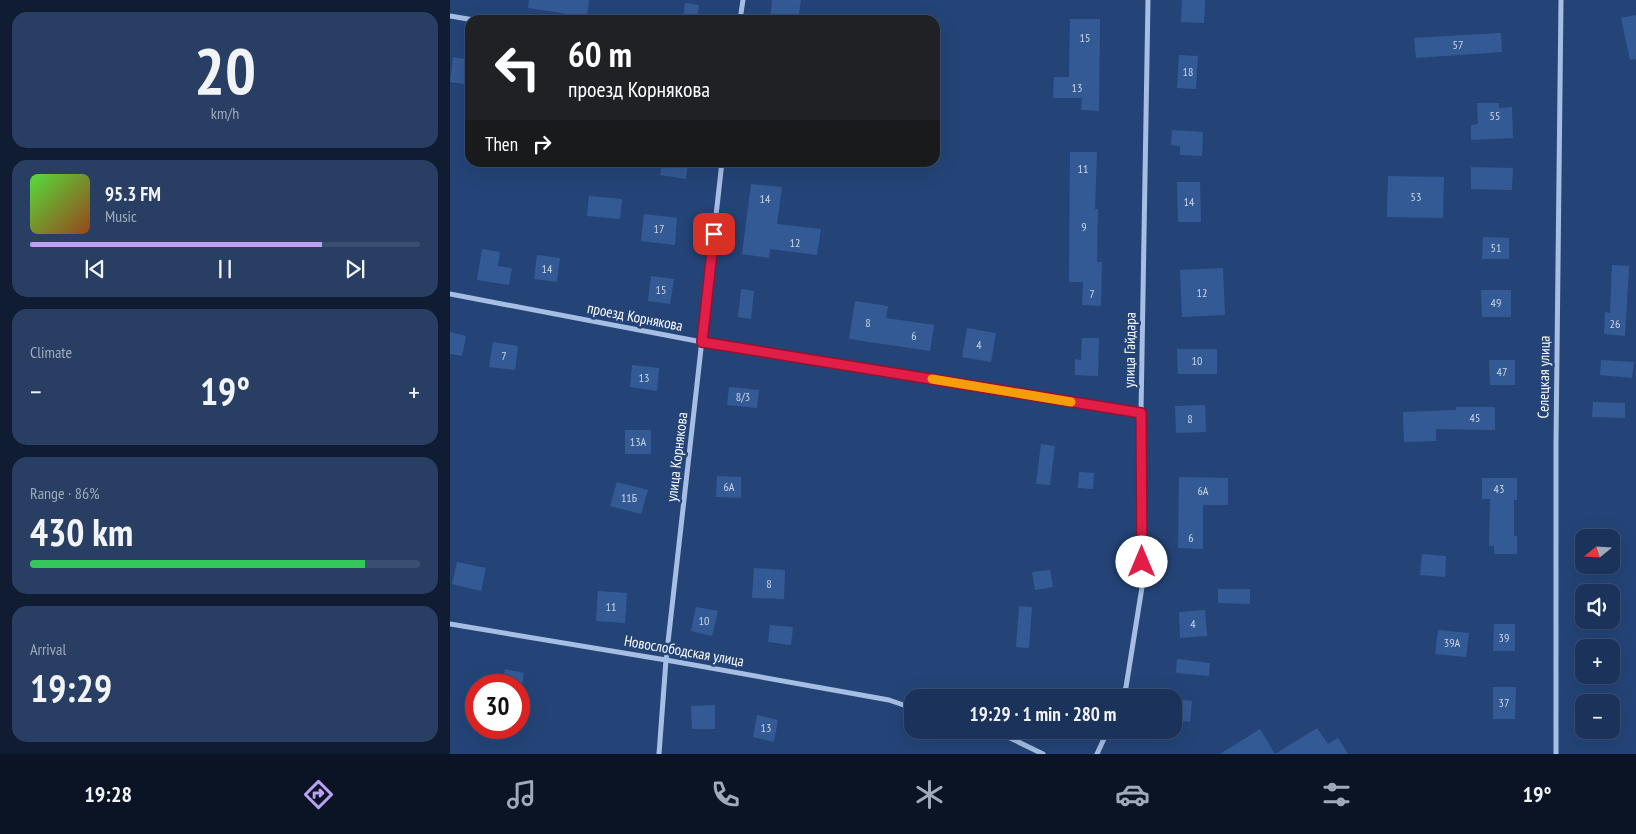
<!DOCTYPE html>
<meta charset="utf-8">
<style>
:root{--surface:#1b335a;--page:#283f63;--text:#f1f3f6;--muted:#a0aabb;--line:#394e70;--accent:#bca0f2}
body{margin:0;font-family:"PT Sans Narrow",sans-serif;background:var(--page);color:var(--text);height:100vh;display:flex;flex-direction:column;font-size:19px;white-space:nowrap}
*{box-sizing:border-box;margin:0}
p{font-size:16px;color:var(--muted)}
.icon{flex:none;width:28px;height:28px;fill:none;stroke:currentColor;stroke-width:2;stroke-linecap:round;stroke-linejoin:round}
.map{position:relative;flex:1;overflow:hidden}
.panel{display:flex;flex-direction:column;gap:12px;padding:12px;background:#0f1c32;width:450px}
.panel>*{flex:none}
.top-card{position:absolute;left:15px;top:15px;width:475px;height:152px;border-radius:15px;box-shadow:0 5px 20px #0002,0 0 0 1px var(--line);background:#202124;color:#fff;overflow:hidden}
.needle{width:32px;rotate:252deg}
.fabs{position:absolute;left:1125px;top:529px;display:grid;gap:10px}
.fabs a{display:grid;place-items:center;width:45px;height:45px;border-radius:10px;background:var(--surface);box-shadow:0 5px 20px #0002,0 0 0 1px var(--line);font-size:25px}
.speed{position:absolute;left:15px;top:674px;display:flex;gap:10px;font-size:25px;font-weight:700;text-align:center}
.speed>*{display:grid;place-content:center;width:65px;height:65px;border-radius:50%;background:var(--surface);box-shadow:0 5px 20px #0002,0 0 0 1px var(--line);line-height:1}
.speed .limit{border:8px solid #d22;background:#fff;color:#111}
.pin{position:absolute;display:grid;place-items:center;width:42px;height:42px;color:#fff;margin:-21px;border-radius:10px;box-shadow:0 2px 8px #0006}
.me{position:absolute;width:55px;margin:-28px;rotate:0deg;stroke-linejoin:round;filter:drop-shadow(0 0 4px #0008)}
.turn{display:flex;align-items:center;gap:18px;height:105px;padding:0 20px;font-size:22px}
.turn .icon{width:65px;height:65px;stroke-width:2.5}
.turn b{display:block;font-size:35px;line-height:42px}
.then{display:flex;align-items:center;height:48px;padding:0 20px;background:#0003;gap:10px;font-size:19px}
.big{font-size:38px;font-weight:600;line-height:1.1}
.panel .card{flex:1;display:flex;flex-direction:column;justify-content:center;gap:8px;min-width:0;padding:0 18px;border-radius:15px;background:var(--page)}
.panel .dial{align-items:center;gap:0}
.dial b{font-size:65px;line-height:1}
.song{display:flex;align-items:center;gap:15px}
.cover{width:60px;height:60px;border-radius:8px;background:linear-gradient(135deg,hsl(110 70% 55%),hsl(20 70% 35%))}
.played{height:5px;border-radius:2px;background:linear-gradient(90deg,var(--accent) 75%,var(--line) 75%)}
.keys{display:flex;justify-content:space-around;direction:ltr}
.heat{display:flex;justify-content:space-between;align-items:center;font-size:28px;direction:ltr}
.charge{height:8px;border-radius:4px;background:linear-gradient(90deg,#34c759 86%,var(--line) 0)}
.trip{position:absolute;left:454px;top:689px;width:278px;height:50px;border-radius:15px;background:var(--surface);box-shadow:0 5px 20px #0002,0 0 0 1px var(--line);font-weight:600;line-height:50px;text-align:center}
.tabs{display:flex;height:80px;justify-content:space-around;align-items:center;background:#0b1424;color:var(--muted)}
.tabs .icon{width:35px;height:35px}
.tabs .on{color:var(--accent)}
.tabs b{font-size:22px;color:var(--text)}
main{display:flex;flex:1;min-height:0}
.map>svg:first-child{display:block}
.building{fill:#345a95}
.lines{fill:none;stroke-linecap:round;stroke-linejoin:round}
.street{stroke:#a6bee3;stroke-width:5}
.route-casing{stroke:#92132f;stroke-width:12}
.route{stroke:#e11d48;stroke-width:9}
.slow{stroke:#f59e0b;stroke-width:9}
.labels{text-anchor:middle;stroke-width:5;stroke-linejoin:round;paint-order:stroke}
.number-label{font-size:12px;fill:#ccd6e4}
.street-label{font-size:15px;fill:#fff;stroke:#244478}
</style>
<main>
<section class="panel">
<div class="card dial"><b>20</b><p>km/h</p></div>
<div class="card">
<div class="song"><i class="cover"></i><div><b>95.3 FM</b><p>Music</p></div></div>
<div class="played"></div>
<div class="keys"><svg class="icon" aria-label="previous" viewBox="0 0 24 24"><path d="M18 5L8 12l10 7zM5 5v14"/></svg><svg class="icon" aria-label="pause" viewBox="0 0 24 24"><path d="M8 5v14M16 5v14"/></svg><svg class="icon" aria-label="next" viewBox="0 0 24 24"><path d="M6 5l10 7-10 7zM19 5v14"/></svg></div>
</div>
<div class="card"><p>Climate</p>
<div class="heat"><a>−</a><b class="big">19°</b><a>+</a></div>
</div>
<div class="card"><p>Range · 86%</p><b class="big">430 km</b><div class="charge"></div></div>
<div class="card"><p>Arrival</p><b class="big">19:29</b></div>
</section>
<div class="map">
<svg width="1186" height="754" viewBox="0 0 1186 754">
<rect width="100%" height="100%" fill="#244478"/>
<g class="building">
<polygon points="79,0 139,0 137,17 78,8"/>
<polygon points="322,0 351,0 348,20 320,20"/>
<polygon points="732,0 755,0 754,23 731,22"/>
<polygon points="235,3 249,5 247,20 233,20"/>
<polygon points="1186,15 1186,59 1180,60 1171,18"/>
<polygon points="620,19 650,19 649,111 631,110 632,98 603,98 604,77 619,77"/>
<polygon points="1051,33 1052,52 966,58 964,38"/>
<polygon points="729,55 748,56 746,89 727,88"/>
<polygon points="3,57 20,60 20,85 0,82"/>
<polygon points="1027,103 1049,103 1049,108 1062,107 1063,138 1021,140 1021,125 1028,124"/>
<polygon points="722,130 753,132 752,156 730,155 730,146 721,145"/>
<polygon points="620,152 647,152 645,209 648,209 647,262 652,262 651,306 632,305 633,282 619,282"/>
<polygon points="212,162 238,162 236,179 210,175"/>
<polygon points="1021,167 1063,168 1062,190 1021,189"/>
<polygon points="938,176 994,177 993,218 937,217"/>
<polygon points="727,182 750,182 751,222 728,222"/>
<polygon points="301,184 332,187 327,224 371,229 367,255 320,249 319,258 292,254"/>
<polygon points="139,196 172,199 170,219 137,216"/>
<polygon points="194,214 227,218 225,245 191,241"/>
<polygon points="1033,237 1059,238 1059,259 1032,259"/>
<polygon points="32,249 50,252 48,266 62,268 59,285 27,280"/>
<polygon points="87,255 110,258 107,282 84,279"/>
<polygon points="1162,265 1179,266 1175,336 1154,334 1155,312 1160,313"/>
<polygon points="773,268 775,315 732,317 730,270"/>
<polygon points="201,276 224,279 220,304 198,301"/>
<polygon points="291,289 304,291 301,319 288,317"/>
<polygon points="1031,290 1061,290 1061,317 1032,317"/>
<polygon points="405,301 438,306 436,318 484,325 480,351 399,339"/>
<polygon points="517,328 546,333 541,362 512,357"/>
<polygon points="0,332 16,336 12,356 0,354"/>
<polygon points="632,338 649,338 648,376 625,375 625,359 631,360"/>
<polygon points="43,342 68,346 65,370 39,367"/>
<polygon points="727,349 767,349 767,374 728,374"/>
<polygon points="1039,360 1065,360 1065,385 1040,385"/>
<polygon points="1151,360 1184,362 1182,378 1150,375"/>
<polygon points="182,365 209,368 207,391 180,387"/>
<polygon points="279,387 309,390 307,408 277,405"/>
<polygon points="1143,402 1175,403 1175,418 1142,417"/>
<polygon points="755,405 756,432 726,433 725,406"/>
<polygon points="1006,407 1045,407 1045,430 986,429 986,441 954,442 953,412 1006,410"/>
<rect x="175" y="430" width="26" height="24"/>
<polygon points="591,444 605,446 600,485 586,484"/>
<polygon points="629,472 644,473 643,489 628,488"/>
<polygon points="267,476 291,477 291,498 266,497"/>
<polygon points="729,477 778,478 778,505 753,505 753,549 728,548"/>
<polygon points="1032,478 1067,478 1067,500 1064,500 1064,536 1067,536 1067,554 1044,554 1044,546 1039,546 1040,499 1032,499"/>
<polygon points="167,482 198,490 191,514 160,506"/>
<polygon points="972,554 996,556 995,577 970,575"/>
<polygon points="7,562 36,568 31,591 2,584"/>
<polygon points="304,568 335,570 334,599 302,598"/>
<polygon points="600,570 603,587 585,590 582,572"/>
<polygon points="768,589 800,589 800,604 768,603"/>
<polygon points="148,591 177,593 175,623 146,621"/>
<polygon points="569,606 582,607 579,648 566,647"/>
<polygon points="246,607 268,611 262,636 241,631"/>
<polygon points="755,610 757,636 730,638 729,612"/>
<polygon points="1044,624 1065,624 1065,651 1043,651"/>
<polygon points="320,625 343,627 341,645 318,642"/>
<polygon points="988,630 1019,633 1016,657 985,654"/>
<polygon points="727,659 760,663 759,676 726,673"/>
<polygon points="55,669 74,673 72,685 52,685"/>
<polygon points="1043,687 1066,687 1065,719 1043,719"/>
<polygon points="722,699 742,701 740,722 722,720"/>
<polygon points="265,705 265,729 242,729 241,706"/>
<polygon points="307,715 328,720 324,742 303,737"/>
<polygon points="867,728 878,744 888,738 898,754 825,754"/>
<polygon points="810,729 825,754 770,754"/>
</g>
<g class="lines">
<g class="street">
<polyline points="0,16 24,20"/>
<polyline points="290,20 293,0"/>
<polyline points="0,294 252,342 691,413"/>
<polyline points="0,624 216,660 439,700 462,708"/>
<polyline points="671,698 676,687 693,581 691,413 698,0"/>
<polyline points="537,730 556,736 593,754"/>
<polyline points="209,754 216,660 272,162"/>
<polyline points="647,754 658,730"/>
<polyline points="1106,754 1106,443 1111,0"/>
</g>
</g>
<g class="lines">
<g class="route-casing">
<polyline id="route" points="264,234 252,342 691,413 692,562"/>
</g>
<use href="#route" class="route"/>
<polyline class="slow" points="482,379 621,402"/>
</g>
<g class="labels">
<g class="number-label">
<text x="635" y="42">15</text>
<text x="1008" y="49">57</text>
<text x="738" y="76">18</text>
<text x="627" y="92">13</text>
<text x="1045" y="120">55</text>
<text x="633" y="173">11</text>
<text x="966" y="201">53</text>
<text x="315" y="203">14</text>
<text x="739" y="206">14</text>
<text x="634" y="231">9</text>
<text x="209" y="233">17</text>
<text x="345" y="247">12</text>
<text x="1046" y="252">51</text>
<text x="97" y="273">14</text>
<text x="211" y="294">15</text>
<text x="752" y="297">12</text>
<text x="642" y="298">7</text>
<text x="1046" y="307">49</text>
<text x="418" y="327">8</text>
<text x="1165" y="328">26</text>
<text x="464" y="340">6</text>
<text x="529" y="349">4</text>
<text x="54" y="360">7</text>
<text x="747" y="365">10</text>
<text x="1052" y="376">47</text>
<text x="194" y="382">13</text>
<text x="293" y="401">8/3</text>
<text x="1025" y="422">45</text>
<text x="740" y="423">8</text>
<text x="188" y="446">13А</text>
<text x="279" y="491">6А</text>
<text x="1049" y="493">43</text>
<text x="753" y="495">6А</text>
<text x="179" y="502">11Б</text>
<text x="741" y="542">6</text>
<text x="319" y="588">8</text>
<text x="161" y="611">11</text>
<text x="254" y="625">10</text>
<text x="743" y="628">4</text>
<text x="1054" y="642">39</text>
<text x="1002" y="647">39А</text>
<text x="1054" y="707">37</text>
<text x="316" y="732">13</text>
</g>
<g class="street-label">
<text transform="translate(185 317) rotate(11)" y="5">проезд Корнякова</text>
<text transform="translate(680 350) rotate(-89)" y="5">улица Гайдара</text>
<text transform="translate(1094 377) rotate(-89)" y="5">Селецкая улица</text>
<text transform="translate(227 457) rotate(-83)" y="5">улица Корнякова</text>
<text transform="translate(234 651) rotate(10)" y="5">Новослободская улица</text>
</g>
</g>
</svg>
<div class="fabs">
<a><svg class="needle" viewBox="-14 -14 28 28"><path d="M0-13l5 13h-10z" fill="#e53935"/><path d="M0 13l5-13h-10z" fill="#a0aabb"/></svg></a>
<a><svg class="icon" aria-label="sound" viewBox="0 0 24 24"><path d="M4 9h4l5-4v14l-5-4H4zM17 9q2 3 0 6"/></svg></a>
<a>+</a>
<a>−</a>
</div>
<div class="speed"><div class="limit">30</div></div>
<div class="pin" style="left:264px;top:234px;background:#d93025"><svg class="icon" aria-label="arrive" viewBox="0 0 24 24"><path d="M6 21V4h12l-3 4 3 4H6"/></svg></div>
<svg class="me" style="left:692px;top:562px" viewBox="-20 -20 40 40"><circle r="19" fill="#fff"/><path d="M0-13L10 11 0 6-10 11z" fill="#e11d48"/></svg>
<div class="trip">19:29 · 1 min · 280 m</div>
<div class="top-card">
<div class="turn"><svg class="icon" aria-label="left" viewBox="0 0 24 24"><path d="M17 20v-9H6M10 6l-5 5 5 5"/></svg><div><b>60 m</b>проезд Корнякова</div></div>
<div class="then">Then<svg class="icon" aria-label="right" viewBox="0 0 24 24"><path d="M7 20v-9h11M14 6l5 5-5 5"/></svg></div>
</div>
</div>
</main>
<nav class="tabs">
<b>19:28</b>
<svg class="icon on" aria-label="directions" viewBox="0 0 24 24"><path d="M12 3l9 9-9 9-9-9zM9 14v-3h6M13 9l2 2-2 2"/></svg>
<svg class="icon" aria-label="music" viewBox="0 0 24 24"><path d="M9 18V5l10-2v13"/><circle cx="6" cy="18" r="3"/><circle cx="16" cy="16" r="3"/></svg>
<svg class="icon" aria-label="phone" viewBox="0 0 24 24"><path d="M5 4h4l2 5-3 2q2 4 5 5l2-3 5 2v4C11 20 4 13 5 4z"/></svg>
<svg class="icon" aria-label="climate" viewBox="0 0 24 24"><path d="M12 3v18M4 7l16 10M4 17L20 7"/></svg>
<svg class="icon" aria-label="car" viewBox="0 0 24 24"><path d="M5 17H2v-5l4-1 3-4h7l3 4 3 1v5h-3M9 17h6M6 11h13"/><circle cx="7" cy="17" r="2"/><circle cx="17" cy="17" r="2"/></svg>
<svg class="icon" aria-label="filters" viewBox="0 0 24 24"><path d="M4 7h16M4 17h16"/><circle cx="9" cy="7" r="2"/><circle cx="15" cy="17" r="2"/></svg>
<b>19°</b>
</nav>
